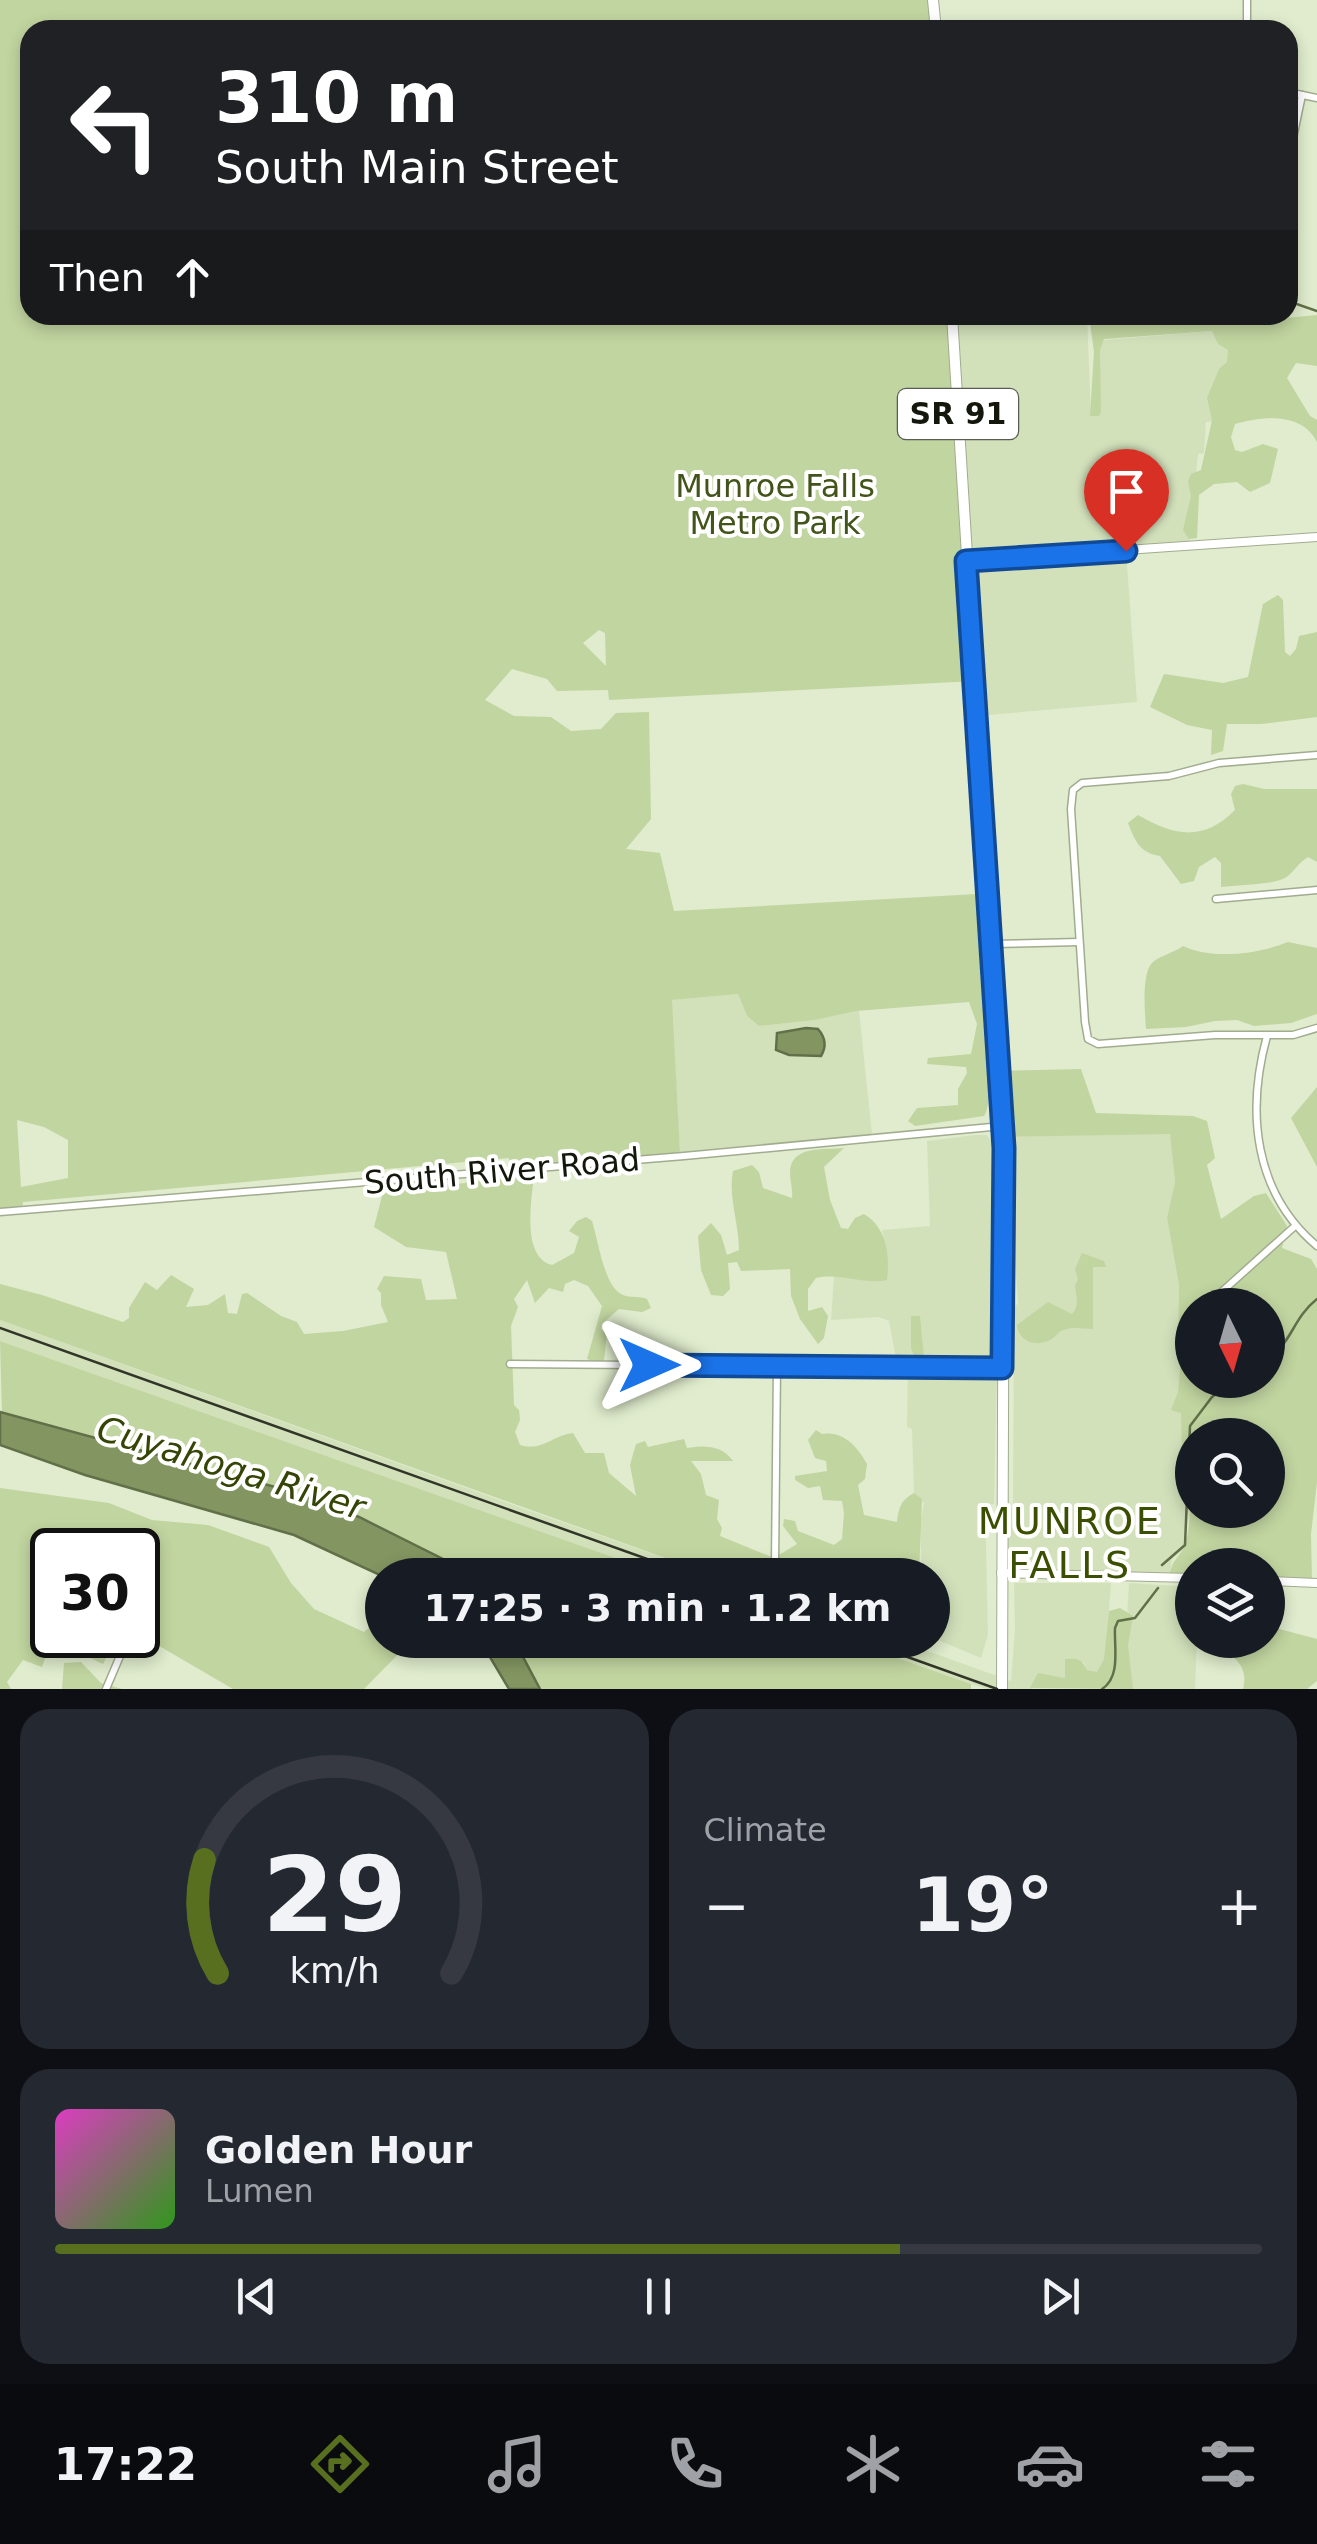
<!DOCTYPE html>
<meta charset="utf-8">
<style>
:root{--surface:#171b24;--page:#242831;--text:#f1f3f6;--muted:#9ea1a6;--line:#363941;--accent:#586f20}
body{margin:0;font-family:"DejaVu Sans",sans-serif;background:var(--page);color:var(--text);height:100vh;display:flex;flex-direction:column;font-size:38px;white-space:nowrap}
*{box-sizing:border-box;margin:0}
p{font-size:32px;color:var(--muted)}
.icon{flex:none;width:55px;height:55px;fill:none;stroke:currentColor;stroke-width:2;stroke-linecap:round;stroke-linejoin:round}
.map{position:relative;height:1689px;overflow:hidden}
.sheet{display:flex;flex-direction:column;gap:20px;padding:20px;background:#0d0f14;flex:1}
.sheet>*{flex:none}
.top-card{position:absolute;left:20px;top:20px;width:1278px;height:305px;border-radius:30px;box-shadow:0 5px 15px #0003;background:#202124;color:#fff;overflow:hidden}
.needle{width:65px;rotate:175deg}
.controls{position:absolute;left:1175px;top:1288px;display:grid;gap:20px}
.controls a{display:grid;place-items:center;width:110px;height:110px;border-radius:50%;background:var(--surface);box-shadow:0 5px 15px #0003;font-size:50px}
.speed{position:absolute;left:30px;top:1528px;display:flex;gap:20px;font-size:50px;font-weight:700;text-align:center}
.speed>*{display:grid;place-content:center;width:130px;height:130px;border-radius:50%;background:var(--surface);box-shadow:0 5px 15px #0003;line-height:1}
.speed .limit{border:5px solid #111;border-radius:15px;background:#fff;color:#111}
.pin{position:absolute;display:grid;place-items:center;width:85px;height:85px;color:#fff;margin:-102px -42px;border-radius:50% 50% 50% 0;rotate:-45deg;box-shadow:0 0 10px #0007}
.pin .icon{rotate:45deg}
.me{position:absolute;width:110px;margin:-55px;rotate:90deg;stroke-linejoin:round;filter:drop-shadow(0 0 8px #0008)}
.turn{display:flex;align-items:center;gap:35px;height:210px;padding:0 30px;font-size:45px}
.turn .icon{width:130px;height:130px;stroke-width:2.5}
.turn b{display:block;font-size:70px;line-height:85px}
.then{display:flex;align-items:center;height:95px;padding:0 30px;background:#0003;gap:20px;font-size:38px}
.big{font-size:75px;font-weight:600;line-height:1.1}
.sheet .tile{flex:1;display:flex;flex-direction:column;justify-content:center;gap:15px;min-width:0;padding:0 35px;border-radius:30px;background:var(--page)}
.sheet .dial{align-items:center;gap:0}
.dial svg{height:260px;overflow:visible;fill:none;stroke:var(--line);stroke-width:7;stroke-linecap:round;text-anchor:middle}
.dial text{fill:var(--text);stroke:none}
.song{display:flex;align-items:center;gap:30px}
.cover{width:120px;height:120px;border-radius:15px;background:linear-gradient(135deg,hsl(310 70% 55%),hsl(110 70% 35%))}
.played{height:10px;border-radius:5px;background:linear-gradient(90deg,var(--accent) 70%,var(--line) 70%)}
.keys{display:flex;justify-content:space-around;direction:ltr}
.heat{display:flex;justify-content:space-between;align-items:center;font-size:55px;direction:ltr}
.sheet .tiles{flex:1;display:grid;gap:20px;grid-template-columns:1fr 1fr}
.tile:last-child{grid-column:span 2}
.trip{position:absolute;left:365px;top:1558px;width:585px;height:100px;border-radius:50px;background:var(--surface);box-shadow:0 5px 15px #0003;font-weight:600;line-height:100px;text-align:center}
.tabs{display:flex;height:160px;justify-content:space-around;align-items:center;background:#090b0e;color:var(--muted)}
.tabs .icon{width:70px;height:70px}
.tabs .on{color:var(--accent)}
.tabs b{font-size:45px;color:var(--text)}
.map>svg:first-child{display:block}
.built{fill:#d3e1bb}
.green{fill:#c1d5a0;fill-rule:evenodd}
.water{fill:#839661;stroke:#617048;stroke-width:2.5}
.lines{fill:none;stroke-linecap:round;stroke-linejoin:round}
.stream{stroke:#617048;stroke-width:2.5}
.minor-casing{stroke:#a1ac8f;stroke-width:9}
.tertiary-casing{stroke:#a1ac8f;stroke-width:10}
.primary-casing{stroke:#a1ac8f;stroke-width:12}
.minor{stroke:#fff;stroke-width:6}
.tertiary{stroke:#fff;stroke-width:8}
.primary{stroke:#fff;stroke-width:10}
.rail{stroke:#313628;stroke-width:2.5}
.route-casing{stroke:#114b97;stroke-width:25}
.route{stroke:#1a73e8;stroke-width:18}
.labels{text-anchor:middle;stroke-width:8;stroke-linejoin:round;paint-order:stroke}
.shield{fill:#fff;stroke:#5a5d55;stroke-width:2.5}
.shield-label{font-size:30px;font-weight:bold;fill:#13170c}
.park-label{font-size:32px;fill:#425419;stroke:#fff}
.street-label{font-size:32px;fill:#13170c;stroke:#fff}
.water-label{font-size:35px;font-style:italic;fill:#344506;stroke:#fff}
.quarter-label{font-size:38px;letter-spacing:2.5px;fill:#3b4f00;stroke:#fff}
</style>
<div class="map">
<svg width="1317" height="1689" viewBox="0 0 1317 1689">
<rect width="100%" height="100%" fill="#e0eccd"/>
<g class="built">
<polygon points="952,315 1087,315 1091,416 1095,341 1213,331 1230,335 1232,371 1218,421 1206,422 1204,453 1198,454 1189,546 1126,551 1137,702 977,716"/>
<polygon points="738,994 747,1016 759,1026 815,1020 859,1010 872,1135 680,1153 671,1000"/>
<polygon points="1170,1133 1175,1182 1167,1218 1179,1285 1178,1338 1187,1340 1182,1457 1190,1460 1190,1502 1183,1550 1172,1559 1170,1575 1001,1573 1002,1507 1013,1507 1014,1306 1018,1304 1007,1137"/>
<polygon points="975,1135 986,1135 998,1146 996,1361 988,1365 897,1364 889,1321 879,1317 831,1320 834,1276 846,1277 887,1253 882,1230 930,1226 927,1141"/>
<polygon points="0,1320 519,1507 713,1575 664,1575 0,1341"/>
<polygon points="908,1367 981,1370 997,1376 994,1504 985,1505 988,1635 981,1658 933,1638 932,1575 922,1575 920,1525 924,1503 914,1493 912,1429 907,1427"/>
<polygon points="1014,1583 1111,1583 1106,1652 1102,1667 1097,1673 1087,1671 1084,1662 1065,1666 1066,1678 1052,1676 1031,1688 1033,1689 986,1689 847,1640 897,1640 1011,1681 1015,1630"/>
<polygon points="1129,1583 1192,1587 1192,1640 1197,1640 1195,1689 1123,1689"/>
</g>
<g class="green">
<path d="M 0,0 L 933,0 L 936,30 L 30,30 L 30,315 L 952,315 L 975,681 L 609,700 L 608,690 L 557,691 L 547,679 L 512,669 L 485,700 L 514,716 L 551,717 L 571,731 L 601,729 L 616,713 L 649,712 L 651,819 L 626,849 L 660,853 L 674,911 L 977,894 L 980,899 C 982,933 999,1098 984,1116 L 915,1126 L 908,1121 L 917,1108 L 958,1105 L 958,1089 L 967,1073 L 966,1067 L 927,1064 L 928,1058 L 971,1054 L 977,1024 L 969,1002 L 856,1011 L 815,1020 L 759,1026 L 747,1016 L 738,994 L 672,1000 L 680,1153 L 535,1165 C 533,1193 519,1256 552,1265 L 574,1253 L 579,1237 L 569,1231 L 577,1221 L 586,1217 L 592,1221 C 598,1239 604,1288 623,1295 C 630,1298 640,1296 647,1299 L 651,1308 L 642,1312 L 619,1309 L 602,1324 L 601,1329 L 607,1334 L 604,1360 L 599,1363 L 587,1359 L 602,1306 L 588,1286 L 574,1280 L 565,1284 L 563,1292 L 549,1288 L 535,1303 L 527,1280 L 514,1299 L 518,1307 L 511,1326 L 514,1405 L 519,1410 L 520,1420 L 515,1432 L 520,1445 C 542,1452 553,1435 573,1433 L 585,1453 L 604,1453 L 609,1473 L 636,1496 L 630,1465 L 636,1444 L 645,1441 L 648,1447 L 684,1439 L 687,1448 C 704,1445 722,1445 733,1461 L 691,1461 L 701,1474 L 706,1495 L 719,1500 L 717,1519 L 722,1528 L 720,1536 L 774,1558 L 797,1544 L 783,1526 L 784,1519 L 795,1521 L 798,1531 L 834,1545 L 842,1539 L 844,1513 L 842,1501 L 823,1500 L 820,1486 L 808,1488 L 795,1480 L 795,1476 L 827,1471 L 826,1461 L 815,1458 L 808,1440 L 816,1430 L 822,1434 C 843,1430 858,1447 867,1464 L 865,1479 L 858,1485 L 864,1515 L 897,1522 C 899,1507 901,1500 914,1493 L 922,1499 L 919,1575 L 898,1575 L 897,1566 L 881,1561 L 846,1575 L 713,1575 L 0,1320 L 0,1284 L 42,1295 L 123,1322 L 129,1318 L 129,1308 L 145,1282 L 157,1290 L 171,1275 L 194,1289 L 186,1307 L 208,1305 L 225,1294 L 228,1313 L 237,1314 L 242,1294 L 247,1293 L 281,1316 L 297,1322 L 304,1334 L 343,1331 L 388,1322 L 381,1305 L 381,1293 L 377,1289 L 384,1276 L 421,1279 L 426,1300 L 457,1299 L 446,1252 L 406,1247 L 374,1227 L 383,1192 L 511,1178 L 509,1158 L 23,1202 L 22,1210 L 0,1212 ZM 599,630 L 605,633 L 606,666 L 583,643 ZM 17,1120 L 44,1127 L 68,1140 L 68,1178 L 21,1187 Z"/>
<path d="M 1089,315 L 1164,315 L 1158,316 L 1156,325 C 1210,321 1263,321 1317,315 L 1317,366 L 1296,363 L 1287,378 L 1310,416 L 1317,420 L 1317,442 C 1302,412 1263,416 1235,424 L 1231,437 L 1235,450 L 1242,452 L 1263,444 L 1278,449 L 1270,483 L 1250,492 L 1237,482 L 1214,484 L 1199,495 L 1197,538 L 1189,539 L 1183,530 L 1191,496 L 1188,481 L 1191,474 L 1201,470 L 1212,420 L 1207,398 L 1219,369 L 1227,362 L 1228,350 L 1218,344 L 1212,331 L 1104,339 L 1100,350 L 1101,411 L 1099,416 L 1090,416 L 1094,352 Z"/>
<polygon points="1278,595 1283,600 1285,652 1290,656 1296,649 1299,636 1317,632 1317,717 1261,724 1227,724 1223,751 1211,755 1212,730 1187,725 1150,707 1164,674 1223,683 1248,677 1263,604"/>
<path d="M 1243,784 L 1264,789 L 1317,789 L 1317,862 L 1308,857 C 1298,863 1293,873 1285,878 C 1272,885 1237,885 1221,887 L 1221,863 L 1215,857 L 1199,867 L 1194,881 L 1181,884 L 1160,856 C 1140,853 1135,841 1128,823 L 1138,815 C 1175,836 1203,842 1235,810 L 1231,794 L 1235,786 Z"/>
<path d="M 1288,942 L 1317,948 L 1317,1014 L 1291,1023 L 1254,1026 L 1237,1020 L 1215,1021 L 1186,1027 L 1146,1029 C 1145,1014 1141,972 1153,962 C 1160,956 1175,952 1183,946 C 1212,960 1258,954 1288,942 Z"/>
<path d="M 1081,1069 L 1096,1113 L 1193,1116 L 1207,1121 L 1215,1158 L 1207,1165 L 1221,1219 L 1254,1196 L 1266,1193 L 1287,1226 L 1282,1248 L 1311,1259 L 1317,1269 L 1317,1482 L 1311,1534 L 1312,1579 L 1268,1580 L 1268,1565 L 1192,1565 L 1192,1578 L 1169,1577 C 1173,1555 1182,1557 1186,1542 C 1192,1516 1190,1487 1190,1461 L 1182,1458 L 1181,1413 L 1171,1410 L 1178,1392 L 1182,1348 L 1178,1338 L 1179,1285 L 1167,1218 L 1175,1182 L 1170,1134 L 1004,1137 L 1000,1071 ZM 1192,1305 L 1268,1305 L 1268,1380 L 1192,1380 ZM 1192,1435 L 1268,1435 L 1268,1510 L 1192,1510 Z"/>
<polygon points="1317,1087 1317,1167 1291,1118"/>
<path d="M 844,1148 L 824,1167 L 830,1200 L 841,1228 L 848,1229 L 855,1218 L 864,1214 C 887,1228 890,1255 887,1280 C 863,1285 840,1272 816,1278 L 808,1289 L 808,1311 L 822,1307 L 828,1316 L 824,1338 L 818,1344 L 800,1319 L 791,1296 L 790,1269 L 741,1271 L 737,1262 L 728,1263 L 730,1289 L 723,1296 L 711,1295 L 701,1270 L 698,1236 L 711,1223 L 721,1235 L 727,1255 L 739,1250 C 739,1223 728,1197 733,1171 L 752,1165 L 759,1172 L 763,1188 L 792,1198 C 793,1189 790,1181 790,1173 C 790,1145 824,1150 844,1148 Z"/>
<path d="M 1082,1253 L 1104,1261 L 1106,1267 L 1093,1267 L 1093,1329 C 1085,1329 1074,1327 1067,1329 C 1056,1331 1058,1337 1048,1341 C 1034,1347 1018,1340 1017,1325 L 1048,1302 L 1072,1314 C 1080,1306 1076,1296 1075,1285 L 1078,1280 L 1075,1269 Z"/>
<polygon points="911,1316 920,1316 924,1358 920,1360 915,1358 911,1348"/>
<polygon points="0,1341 664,1575 469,1575 461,1568 359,1517 290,1491 2,1413"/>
<polygon points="0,1488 109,1503 152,1520 208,1525 269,1547 291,1583 314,1609 364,1632 382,1617 382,1640 412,1640 364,1689 233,1689 142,1636 116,1639 103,1664 75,1651 77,1635 138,1635 138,1550 52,1550 52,1618 41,1625 48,1650 42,1667 23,1660 7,1682 11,1689 0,1689"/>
<path d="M 1120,1608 L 1133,1616 L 1128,1645 L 1133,1689 L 1030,1688 L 1038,1673 L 1065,1678 L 1065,1659 C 1078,1658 1082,1659 1087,1670 L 1097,1672 L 1104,1659 L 1109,1611 Z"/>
<path d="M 1268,1626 L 1317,1639 L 1317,1681 L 1307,1689 L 1243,1689 C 1247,1673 1242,1664 1230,1654 L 1229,1640 L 1268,1640 Z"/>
<polygon points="514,1640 847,1640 971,1684 971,1689 540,1689"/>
<polygon points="81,1662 101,1683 122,1689 62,1689 64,1663"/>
</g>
<g class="water">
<path d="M 806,1028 L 818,1029 C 825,1037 827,1046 821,1056 L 789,1055 L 776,1050 L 777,1033 Z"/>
<polygon points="0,1412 290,1491 359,1517 461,1568 469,1575 382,1576 294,1535 85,1475 0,1445"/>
<polygon points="476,1640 514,1640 540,1689 509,1689 487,1652"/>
</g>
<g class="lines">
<g class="stream">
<polyline points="1288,301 1317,311"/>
<path d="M 1268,1358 C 1293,1342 1292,1319 1317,1299"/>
<polyline points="1162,1565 1185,1545 1190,1426 1212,1397 1235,1380"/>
<path d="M 1102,1689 C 1121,1677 1114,1648 1115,1628 L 1118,1621 L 1135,1618 L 1158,1588"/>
</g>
<g class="minor-casing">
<g id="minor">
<polyline points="1247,30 1247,0"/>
<polyline points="1288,92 1317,98"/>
<polyline points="1288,162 1302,95"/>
<polyline points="1317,755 1219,763 1169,776 1082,783 1073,790 1071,809 1085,1022 1088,1039 1098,1044 1215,1035 1293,1035 1317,1028"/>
<polyline points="1216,899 1317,890"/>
<polyline points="992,944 1079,942"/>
<path d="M 1267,1036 C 1246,1112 1254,1193 1317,1246"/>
<polyline points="0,1212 684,1156 1002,1126"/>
<polyline points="1207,1305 1295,1226"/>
<polyline points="510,1364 1002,1368"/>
<polyline points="775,1564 777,1366"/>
<polyline points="106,1689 123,1649"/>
</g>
</g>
<g class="tertiary-casing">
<g id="tertiary">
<polyline points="966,561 1317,537"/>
<polyline points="1001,1573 1192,1578"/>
<polyline points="1268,1581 1317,1583"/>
</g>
</g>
<g class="primary-casing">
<g id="primary">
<polyline points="933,0 936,30"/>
<polyline points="952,315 1004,1148 1002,1689"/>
</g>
</g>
<use href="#minor" class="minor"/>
<use href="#tertiary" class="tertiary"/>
<use href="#primary" class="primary"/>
<g class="rail">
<polyline points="0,1328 692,1575"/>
<polyline points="860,1640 997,1689"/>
</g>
</g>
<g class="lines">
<g class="route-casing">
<polyline id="route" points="649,1365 1002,1368 1004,1148 966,561 1126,551"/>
</g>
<use href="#route" class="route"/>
</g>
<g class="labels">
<rect class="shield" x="898" y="389" width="120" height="50" rx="8"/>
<g class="shield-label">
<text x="958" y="424">SR 91</text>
</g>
<g class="park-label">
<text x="775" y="497">Munroe Falls<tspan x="775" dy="37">Metro Park</tspan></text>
</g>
<g class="street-label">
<text transform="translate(502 1171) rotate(-5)" y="11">South River Road</text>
</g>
<g class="water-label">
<text transform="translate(231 1468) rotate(17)" y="12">Cuyahoga River</text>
</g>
<g class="quarter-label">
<text x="1070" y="1534">MUNROE<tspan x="1070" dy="44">FALLS</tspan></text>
</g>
</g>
</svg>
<div class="controls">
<a><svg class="needle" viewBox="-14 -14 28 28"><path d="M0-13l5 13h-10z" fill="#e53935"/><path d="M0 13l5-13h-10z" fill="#9ea1a6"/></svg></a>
<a><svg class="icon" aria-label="search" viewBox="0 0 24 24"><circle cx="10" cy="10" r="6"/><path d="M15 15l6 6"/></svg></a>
<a><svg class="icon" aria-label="layers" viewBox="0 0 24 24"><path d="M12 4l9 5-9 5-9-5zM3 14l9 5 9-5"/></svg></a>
</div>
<div class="speed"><div class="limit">30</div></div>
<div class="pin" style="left:1126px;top:551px;background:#d93025"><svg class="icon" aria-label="arrive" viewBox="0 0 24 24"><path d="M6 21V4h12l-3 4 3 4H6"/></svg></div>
<svg class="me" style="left:649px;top:1365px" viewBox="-20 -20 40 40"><path d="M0-17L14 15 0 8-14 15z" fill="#1a73e8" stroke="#fff" stroke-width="4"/></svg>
<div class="trip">17:25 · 3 min · 1.2 km</div>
<div class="top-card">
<div class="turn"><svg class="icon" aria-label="left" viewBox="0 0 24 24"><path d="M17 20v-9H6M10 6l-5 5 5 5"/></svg><div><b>310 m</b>South Main Street</div></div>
<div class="then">Then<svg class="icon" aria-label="ahead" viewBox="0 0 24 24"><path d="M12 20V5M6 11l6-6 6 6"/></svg></div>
</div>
</div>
<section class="sheet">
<div class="tiles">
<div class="tile dial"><svg viewBox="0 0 100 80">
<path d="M14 69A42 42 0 1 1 86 69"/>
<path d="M14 69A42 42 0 0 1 10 34" stroke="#586f20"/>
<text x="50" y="56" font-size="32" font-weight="700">29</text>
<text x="50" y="72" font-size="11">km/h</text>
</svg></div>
<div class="tile"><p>Climate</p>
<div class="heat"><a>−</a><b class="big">19°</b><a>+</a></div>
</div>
<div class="tile">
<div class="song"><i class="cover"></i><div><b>Golden Hour</b><p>Lumen</p></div></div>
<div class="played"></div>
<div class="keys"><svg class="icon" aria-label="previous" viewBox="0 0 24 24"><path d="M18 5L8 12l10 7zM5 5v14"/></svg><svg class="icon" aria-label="pause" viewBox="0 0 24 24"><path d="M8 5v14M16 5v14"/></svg><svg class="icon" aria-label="next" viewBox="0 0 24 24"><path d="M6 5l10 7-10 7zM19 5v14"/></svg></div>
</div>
</div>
</section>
<nav class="tabs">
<b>17:22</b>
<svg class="icon on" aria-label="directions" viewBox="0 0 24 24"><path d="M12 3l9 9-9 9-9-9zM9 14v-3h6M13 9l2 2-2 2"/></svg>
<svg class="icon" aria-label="music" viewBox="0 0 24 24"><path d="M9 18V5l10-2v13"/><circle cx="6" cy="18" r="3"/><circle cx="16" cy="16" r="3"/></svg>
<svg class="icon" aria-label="phone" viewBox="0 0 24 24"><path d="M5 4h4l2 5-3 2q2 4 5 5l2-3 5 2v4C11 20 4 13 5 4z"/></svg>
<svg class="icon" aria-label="climate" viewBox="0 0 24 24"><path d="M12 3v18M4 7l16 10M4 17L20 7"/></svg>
<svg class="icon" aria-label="car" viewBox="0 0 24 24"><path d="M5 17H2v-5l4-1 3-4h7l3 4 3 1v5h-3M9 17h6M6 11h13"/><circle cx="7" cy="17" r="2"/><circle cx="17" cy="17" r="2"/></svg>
<svg class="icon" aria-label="filters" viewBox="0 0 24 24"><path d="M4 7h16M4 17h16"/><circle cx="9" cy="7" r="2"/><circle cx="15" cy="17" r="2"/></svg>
</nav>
